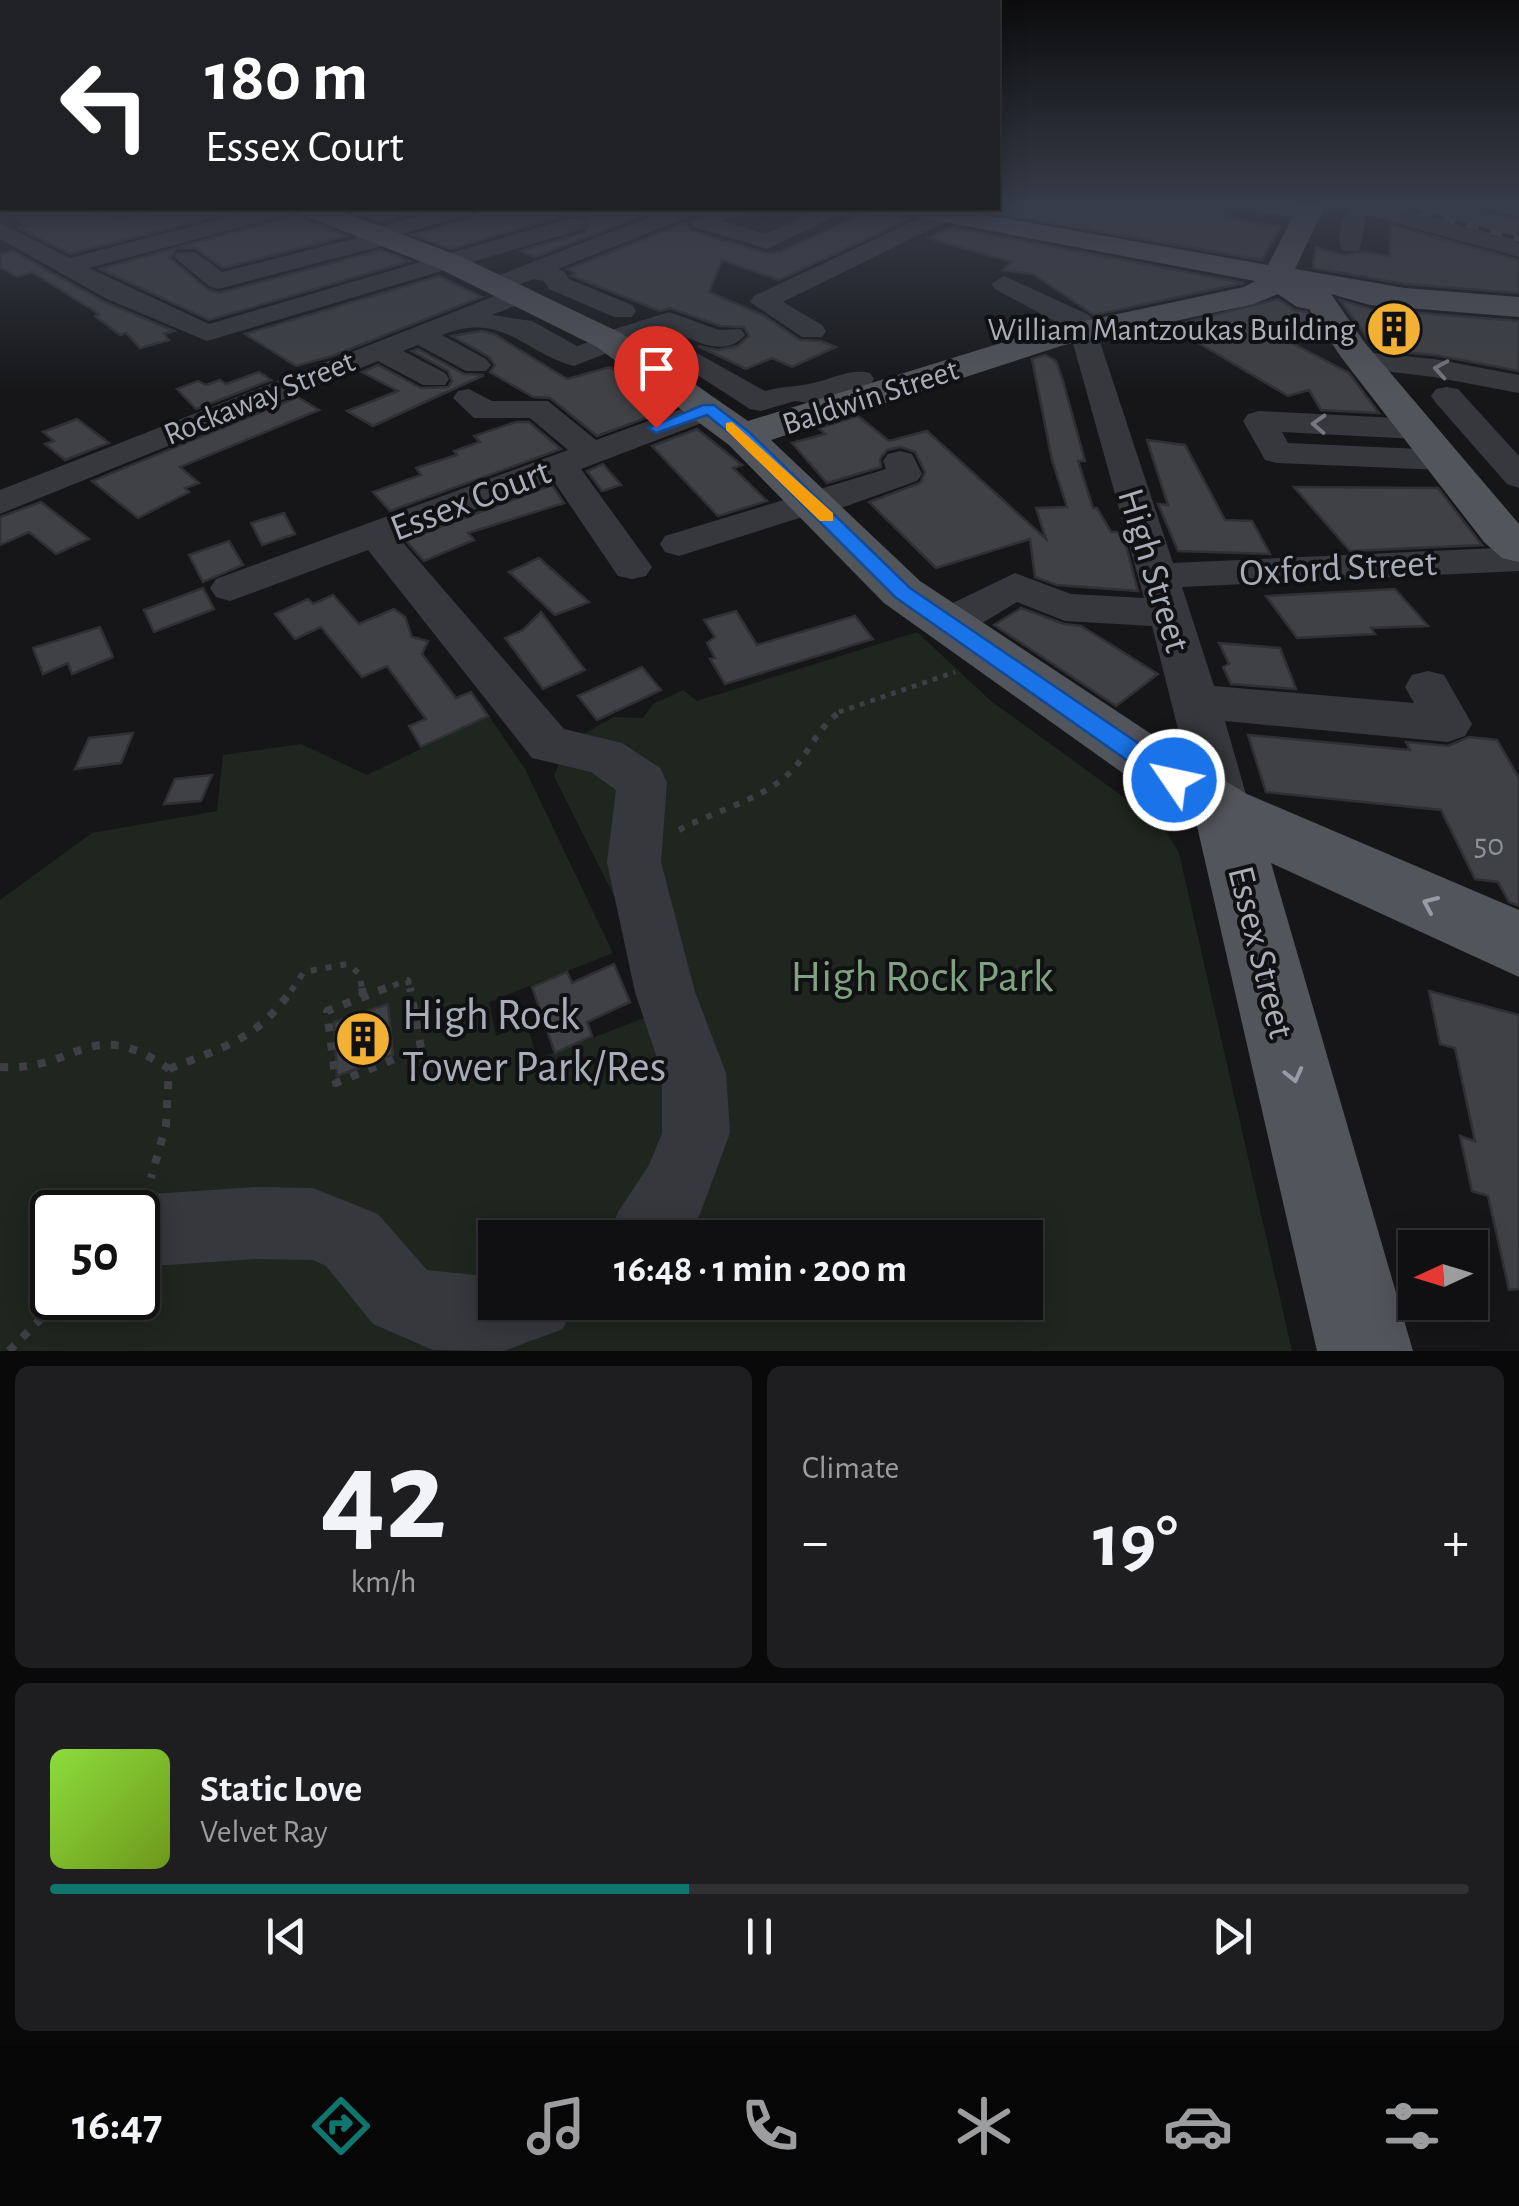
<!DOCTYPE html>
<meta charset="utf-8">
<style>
:root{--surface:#101012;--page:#1e1e20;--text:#f1f3f6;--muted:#9c9d9f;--line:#303032;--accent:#0f766e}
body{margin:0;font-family:"Alegreya Sans",sans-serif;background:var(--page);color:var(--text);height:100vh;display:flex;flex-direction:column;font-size:38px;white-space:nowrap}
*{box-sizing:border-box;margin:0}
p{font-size:32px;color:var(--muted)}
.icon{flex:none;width:55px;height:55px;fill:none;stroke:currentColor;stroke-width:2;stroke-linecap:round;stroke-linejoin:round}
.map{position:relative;height:1351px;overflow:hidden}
.panel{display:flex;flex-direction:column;gap:15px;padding:15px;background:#09090a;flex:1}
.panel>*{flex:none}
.guide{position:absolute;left:0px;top:0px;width:1000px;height:210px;box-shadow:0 5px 25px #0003,0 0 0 2px var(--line);background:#202124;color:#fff;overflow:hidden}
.needle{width:65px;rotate:266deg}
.controls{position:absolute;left:1398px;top:1230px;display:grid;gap:20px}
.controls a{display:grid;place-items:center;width:90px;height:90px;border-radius:0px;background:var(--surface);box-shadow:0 5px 25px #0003,0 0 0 2px var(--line);font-size:50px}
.speed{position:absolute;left:30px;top:1190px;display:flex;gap:20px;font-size:50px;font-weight:700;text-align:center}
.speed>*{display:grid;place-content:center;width:130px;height:130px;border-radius:50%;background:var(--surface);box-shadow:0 5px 25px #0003,0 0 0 2px var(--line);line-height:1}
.speed .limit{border:5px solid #111;border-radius:15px;background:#fff;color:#111}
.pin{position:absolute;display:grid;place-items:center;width:85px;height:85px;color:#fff;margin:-102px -42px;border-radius:50% 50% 50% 0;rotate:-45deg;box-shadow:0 0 10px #0007}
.pin .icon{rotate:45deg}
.me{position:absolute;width:110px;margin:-55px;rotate:304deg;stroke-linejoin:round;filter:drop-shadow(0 0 8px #0008)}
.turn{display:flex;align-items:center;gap:35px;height:210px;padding:0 40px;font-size:45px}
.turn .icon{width:130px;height:130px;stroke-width:2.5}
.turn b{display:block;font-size:70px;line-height:85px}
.big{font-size:75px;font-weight:700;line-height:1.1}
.panel .card{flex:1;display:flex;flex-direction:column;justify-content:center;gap:15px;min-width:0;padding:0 35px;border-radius:15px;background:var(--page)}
.panel .dial{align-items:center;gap:0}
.dial b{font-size:130px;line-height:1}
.song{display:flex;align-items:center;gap:30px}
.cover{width:120px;height:120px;border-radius:15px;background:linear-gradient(135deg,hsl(90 70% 55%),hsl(80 70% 35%))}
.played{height:10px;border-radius:5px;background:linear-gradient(90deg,var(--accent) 45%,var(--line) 45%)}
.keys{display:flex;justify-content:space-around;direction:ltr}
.heat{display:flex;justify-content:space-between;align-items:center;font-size:55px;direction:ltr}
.panel .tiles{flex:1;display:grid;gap:15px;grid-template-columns:1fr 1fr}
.card:last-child{grid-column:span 2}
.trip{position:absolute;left:478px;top:1220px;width:565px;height:100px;border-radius:0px;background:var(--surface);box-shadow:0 5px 25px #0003,0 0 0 2px var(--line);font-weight:700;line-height:100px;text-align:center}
.tabs{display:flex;height:160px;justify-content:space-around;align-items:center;background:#060607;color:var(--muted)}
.tabs .icon{width:70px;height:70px}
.tabs .selected{color:var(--accent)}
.tabs b{font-size:45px;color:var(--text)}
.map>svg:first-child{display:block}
.green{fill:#1e261f;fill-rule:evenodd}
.building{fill:#404145;stroke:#303034;stroke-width:2.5}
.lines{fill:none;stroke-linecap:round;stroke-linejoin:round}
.path-far2{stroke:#3d3f44;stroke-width:5;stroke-dasharray:5 6;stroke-linecap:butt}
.path-far1{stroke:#3d3f44;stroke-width:6;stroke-dasharray:6 9;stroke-linecap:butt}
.path{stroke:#3d3f44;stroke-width:8;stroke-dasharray:8 11;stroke-linecap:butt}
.minor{fill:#37383d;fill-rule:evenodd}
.major{fill:#53555c;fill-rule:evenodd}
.rail-casing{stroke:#4a4c52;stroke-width:6}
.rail{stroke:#111113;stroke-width:4;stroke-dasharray:12;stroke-linecap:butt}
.oneway{stroke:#757881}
.oneway2{stroke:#979ba6}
.route{fill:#1a73e8;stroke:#114b97;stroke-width:2.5}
.slow{fill:#f59e0b}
.labels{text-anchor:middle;stroke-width:8;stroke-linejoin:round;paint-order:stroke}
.far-poi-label{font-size:32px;fill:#a8adb8;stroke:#111113;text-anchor:end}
.far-street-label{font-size:32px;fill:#a8adb8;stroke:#111113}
.number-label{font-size:32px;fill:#8e929b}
.street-label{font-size:38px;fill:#a8adb8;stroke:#111113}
.near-park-label{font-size:45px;fill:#7fa381;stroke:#111113}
.near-poi-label{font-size:45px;fill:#a8adb8;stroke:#111113;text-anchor:start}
</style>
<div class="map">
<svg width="1519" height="1351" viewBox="0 0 1519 1351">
<rect width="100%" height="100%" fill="#161618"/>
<path class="green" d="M 917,632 L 991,701 L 1140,809 L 1166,831 L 1179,853 L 1292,1351 L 0,1351 L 0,900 L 92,833 L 217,811 L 223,755 L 301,744 L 367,775 L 489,716 L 525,769 L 613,953 L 489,1002 L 496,1036 L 527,1024 L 537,1059 L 660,1012 L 626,920 L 554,776 L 566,744 L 614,717 L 643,718 L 653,704 L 683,690 L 697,701 ZM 52,1212 L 138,1212 L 138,1298 L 52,1298 ZM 495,1238 L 1025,1238 L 1025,1302 L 495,1302 Z"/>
<g class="building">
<polygon points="1001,203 1177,203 1231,212 1227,218 1280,227 1262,260 984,211"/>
<polygon points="1392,203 1477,203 1483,212 1519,220 1519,239"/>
<polygon points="2,208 89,208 96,215 120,219 145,215 152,208 249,208 70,254 19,228 26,226"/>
<polygon points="341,208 432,208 381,222"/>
<polygon points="480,208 636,208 652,212 535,257 521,251 584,233 589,226 586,217 566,215 451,249 413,235 474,217"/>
<polygon points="876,208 909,219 779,280 722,260 709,292 763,315 800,340 821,341 836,347 792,367 772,358 746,369 698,346 718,350 738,346 749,336 744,327 720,326 670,308 660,311 572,276 575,273 567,269 685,223 692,231 766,253 780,252"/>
<polygon points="296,215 347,236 223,268 195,248 177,248 170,258 207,289 219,293 381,250 410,261 209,320 100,269"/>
<polygon points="1391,225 1519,260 1519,293 1405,284 1313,268 1316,247 1343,255 1363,252 1389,256"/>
<polygon points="951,227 1244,283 1094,315 1033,274 1003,270 1012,262 928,238"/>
<polygon points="13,251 105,302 174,331 164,334 169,340 140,348 126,333 120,335 95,316 99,314 32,272 17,277 0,267 0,254"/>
<polygon points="439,276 482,297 332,356 296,366 245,334"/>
<polygon points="1278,299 1295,310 1307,312 1316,326 1287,333 1265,329 1349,373 1379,413 1321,410 1309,390 1288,396 1170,326"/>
<polygon points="1340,300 1370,309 1519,321 1519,371 1435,355 1376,350"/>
<polygon points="481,331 494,334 567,379 610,367 671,409 597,436 550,398 533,397 490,372 495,365 489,357 452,336"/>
<polygon points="418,349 464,374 484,375 373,426 347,411 398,391 362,372 378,365 421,388 448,387 452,381 448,371 412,351"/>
<polygon points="1045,355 1056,361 1063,381 1085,461 1078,461 1093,508 1097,508 1111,532 1117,532 1125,542 1138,591 1057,585 1035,577 1030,539 936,568 869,502 920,483 925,472 915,452 901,447 887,450 880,459 881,467 827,483 792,443 825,434 819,428 858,416 889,441 927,431 1046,539 1036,508 1067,507 1052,460 1032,359"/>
<polygon points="259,372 271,380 196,409 177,389 198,381 206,385 220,380 226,384"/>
<polygon points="298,397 319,410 180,467 199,483 185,488 189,492 138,518 92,481"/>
<polygon points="77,419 109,443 65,460 45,444 54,441 43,432"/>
<polygon points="516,422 529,422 561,449 390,511 373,492 421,475 416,468 457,455 454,451 480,442 474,436"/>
<polygon points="697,429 742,465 733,468 767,501 718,516 652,446"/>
<polygon points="1147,440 1185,445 1225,520 1252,521 1270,554 1178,551 1158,504 1168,505"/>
<polygon points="603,464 621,485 602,491 587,471"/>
<polygon points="552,485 564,503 468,533 474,540 424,561 405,540"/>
<polygon points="1294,487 1438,488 1482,545 1350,551"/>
<polygon points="41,502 89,539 56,554 29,532 0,545 0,517"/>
<polygon points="284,513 295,534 262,545 251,523"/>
<polygon points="229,541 243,565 203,582 189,555"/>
<polygon points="539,558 589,602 555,615 509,572"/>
<polygon points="203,588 214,609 154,632 144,610"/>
<polygon points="1395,589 1428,626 1371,628 1375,634 1297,638 1266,596"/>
<polygon points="333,595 359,624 394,609 405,617 412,637 428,641 422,654 456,698 471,692 488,716 421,747 409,726 426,719 387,666 362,677 321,627 295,639 275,614 308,599 313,604"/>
<polygon points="1021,608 1064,624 1081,626 1158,674 1116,706 994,625"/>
<polygon points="736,611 757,645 855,616 873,639 725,684 710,659 715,658 707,643 715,637 704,620"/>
<polygon points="541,612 585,670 543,689 505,638 523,630"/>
<polygon points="100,627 113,657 72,674 68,663 43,674 33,648"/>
<polygon points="1219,643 1280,648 1296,689 1231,684 1223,667 1229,664"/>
<polygon points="642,667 661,690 597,720 578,696"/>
<polygon points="133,733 121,763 75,769 89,738"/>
<polygon points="1248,735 1410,750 1406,742 1448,746 1469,737 1497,740 1519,778 1519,906 1509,902 1498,882 1475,879 1441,810 1266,792"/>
<polygon points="212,775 201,801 164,804 175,779"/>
<polygon points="614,964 630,1002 587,1022 592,1036 555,1053 532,987 567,972 572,983"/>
<polygon points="1429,991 1519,1015 1519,1289 1509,1290 1488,1196 1472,1191 1460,1136 1475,1141 1455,1048 1440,1044"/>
<polygon points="388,1004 393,1055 337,1076 334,1022"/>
</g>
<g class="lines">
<polyline class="path-far2" points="839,712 955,672"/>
<g class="path-far1">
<path d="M 679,830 C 714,811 756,802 786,776 C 809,757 816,726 843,710"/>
<polyline points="291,991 304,972 347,964 360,974 362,991"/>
<polyline points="379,991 408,980 410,991"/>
</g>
<g class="path">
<polyline points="362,988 363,997"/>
<polyline points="386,988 327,1011 336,1083 421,1048 410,988"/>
<path d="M 0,1067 C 78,1072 89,1013 169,1069 L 166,1125 L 151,1178"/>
<path d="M 169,1069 C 225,1046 256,1041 293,988"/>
<polyline points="9,1351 61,1298"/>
</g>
<g class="minor">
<polygon points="1234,203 1284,203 1316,208 1319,213 1308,220 1245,209"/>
<path d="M 1340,203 L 1373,203 L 1519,243 L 1519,257 L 1367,215 L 1359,251 L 1343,251 C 1335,239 1342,221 1347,209 Z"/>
<polygon points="1481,203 1519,203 1519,217 1484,208"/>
<path d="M 92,208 L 149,208 C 137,218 104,218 92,208 Z"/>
<polygon points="262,208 296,208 293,213 89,268 209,324 567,219 583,219 586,224 583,229 207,341 107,299 0,239 0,223 70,258"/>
<polygon points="444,208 476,208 473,213 399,235 397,242 218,289 209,286 174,257 177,252 195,252 222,272 368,235 371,229"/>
<polygon points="673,208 702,208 699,213 558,269 564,271 569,279 632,305 636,311 632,317 614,317 549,289 544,281 534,279 498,292 485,284 489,279"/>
<polygon points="718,208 747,208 744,213 722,221 765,234 824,208 850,209 767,249 693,227 690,222"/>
<polygon points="941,208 952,215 949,220 783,302 822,325 826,331 822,337 802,337 750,302 754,296"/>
<path d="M 1004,276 L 1089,315 L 1093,321 L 1173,563 L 1519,547 L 1519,571 L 1182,587 L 1214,686 L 1414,703 L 1405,687 L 1412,675 L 1428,671 L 1444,675 L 1472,724 L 1465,736 L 1448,742 L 1225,721 L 1251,812 L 1243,827 L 1225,833 L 1207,827 L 1199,812 L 1152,626 L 1065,621 L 1017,602 C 990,617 961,643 930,634 L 924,624 L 930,614 L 1015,573 L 1071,594 L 1144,598 L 1069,329 L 995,289 L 991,284 Z"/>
<path d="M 520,286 L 529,288 L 533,294 L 529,300 L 492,315 L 532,321 L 577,346 L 595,340 L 599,334 L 669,312 L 719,330 L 741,329 L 745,335 C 724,360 692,339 668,329 L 574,366 C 525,354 503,310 442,335 L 486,359 L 491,365 L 486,371 L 466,371 L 418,345 L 403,351 L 445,373 L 449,379 L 445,385 L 423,385 L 378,361 L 0,514 L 0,490 Z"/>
<path d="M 695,352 L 765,391 C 782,386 797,387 813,383 C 832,379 850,368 870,373 L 874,379 L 870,385 L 809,403 L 795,401 L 761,411 L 750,409 L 685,367 L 680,361 L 685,355 Z"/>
<polygon points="1361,352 1434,359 1519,375 1519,393 1434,377 1351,367 1346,361 1351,355"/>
<polygon points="1447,387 1458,389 1519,456 1519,488 1507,484 1436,403 1431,396 1436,389"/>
<polygon points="469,389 492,401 548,401 596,440 709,399 720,402 725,409 720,416 581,469 652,567 646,576 632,579 618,576 553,480 399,538 564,729 622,743 660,768 667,782 661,862 695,992 726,1073 730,1133 700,1214 686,1238 608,1238 618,1212 649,1165 662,1133 662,1073 635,992 607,862 616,790 591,772 532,758 368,550 230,601 216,597 210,588 216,579 568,450 530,418 474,418 453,398 458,391"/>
<polygon points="1259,411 1416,419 1428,422 1432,429 1428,436 1416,439 1282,432 1288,443 1442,450 1454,453 1459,460 1454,467 1442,470 1277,463 1265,460 1243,421 1248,414"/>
<polygon points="900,451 912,454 922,474 917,481 827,513 809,515 679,556 665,552 660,544 665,536 886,469 883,461 888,454"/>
<polygon points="256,1187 313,1188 378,1214 427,1270 495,1277 495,1302 574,1302 563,1329 504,1351 433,1350 373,1324 326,1266 313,1260 256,1259 138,1267 138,1212 109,1212 112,1205 138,1195"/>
</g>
<polygon class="major" points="1300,203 1326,203 1295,269 1405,288 1519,297 1519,317 1370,305 1331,294 1365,343 1519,524 1519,562 1502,558 1484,542 1341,357 1309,309 1297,307 1278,294 1254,304 1064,345 771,440 920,581 1195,763 1247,794 1519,910 1519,977 1271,863 1413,1351 1317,1351 1197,826 884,603 729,445 597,347 440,269 300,214 296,208 332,208 462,257 621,333 748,421 1043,330 1244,287 1255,281 902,214 898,208 947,208 1268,265"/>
<g class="rail-casing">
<polyline id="rail" points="1386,203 1519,239"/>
</g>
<use href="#rail" class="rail"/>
</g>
<defs><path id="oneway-chevron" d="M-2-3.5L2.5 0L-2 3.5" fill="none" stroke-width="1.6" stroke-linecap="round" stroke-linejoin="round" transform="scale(2.5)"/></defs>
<g class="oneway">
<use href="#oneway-chevron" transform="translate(1441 369) rotate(-170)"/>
<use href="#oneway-chevron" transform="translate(1319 424) rotate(-177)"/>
</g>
<g class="oneway2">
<use href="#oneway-chevron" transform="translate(1430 904) rotate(-156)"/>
<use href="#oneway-chevron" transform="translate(1294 1075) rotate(76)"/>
</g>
<linearGradient id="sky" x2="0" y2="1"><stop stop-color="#0c0c0d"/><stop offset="0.52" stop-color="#363c48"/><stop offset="1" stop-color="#363c48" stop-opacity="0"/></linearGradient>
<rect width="1519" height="392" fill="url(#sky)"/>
<polygon class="route" points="703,405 714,405 749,432 910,588 1182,773 1186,780 1182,787 1165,787 895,597 738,440 707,415 656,433 648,428"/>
<polygon class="slow" points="732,422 833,513 833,521 820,521 726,430 726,423"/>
<defs>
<g id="building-disc" transform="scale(2.875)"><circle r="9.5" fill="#f2b134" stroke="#111113"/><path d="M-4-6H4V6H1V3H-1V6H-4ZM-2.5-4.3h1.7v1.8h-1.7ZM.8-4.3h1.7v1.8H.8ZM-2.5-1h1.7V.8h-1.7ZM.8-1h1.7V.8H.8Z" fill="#111"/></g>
</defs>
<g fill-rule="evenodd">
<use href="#building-disc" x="1394" y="329"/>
<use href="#building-disc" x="363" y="1039"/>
</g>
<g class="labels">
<g class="far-poi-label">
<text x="1355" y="340">William Mantzoukas Building</text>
</g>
<g class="far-street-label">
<text transform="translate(870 396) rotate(-18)" y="11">Baldwin Street</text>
<text transform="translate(259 397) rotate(-22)" y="11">Rockaway Street</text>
</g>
<g class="number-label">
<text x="1489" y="855">50</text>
</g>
<g class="street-label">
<text transform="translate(470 499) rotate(-21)" y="13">Essex Court</text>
<text transform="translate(1338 567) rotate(-3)" y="13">Oxford Street</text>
<text transform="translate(1155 570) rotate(73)" y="13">High Street</text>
<text transform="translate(1262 952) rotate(76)" y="13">Essex Street</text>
</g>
<g class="near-park-label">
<text x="922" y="991">High Rock Park</text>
</g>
<g class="near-poi-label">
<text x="402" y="1029">High Rock<tspan x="402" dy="52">Tower Park/Res</tspan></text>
</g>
</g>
</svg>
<div class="controls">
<a><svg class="needle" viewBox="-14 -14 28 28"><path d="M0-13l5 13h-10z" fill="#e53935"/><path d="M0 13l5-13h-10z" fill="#9c9d9f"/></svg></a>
</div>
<div class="speed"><div class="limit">50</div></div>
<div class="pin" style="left:656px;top:428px;background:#d93025"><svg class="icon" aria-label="arrive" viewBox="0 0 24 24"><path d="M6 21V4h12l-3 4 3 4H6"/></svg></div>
<svg class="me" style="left:1174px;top:780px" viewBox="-20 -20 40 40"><circle r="17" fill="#1a73e8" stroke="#fff" stroke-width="3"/><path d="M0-11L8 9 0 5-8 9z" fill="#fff"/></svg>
<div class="trip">16:48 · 1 min · 200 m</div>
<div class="guide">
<div class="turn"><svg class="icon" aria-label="left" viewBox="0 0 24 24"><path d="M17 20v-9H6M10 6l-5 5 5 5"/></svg><div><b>180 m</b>Essex Court</div></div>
</div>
</div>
<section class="panel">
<div class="tiles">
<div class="card dial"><b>42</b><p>km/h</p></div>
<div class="card"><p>Climate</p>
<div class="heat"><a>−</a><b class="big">19°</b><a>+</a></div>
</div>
<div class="card">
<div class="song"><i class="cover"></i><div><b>Static Love</b><p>Velvet Ray</p></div></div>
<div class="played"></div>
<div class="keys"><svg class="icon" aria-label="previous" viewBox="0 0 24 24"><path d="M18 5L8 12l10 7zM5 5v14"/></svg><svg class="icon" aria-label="pause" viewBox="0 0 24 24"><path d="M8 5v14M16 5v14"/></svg><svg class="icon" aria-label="next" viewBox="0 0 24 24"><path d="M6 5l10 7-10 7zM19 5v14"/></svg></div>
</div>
</div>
</section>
<nav class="tabs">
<b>16:47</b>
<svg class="icon selected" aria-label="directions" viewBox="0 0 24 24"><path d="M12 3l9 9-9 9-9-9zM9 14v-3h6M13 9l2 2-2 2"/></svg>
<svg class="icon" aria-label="music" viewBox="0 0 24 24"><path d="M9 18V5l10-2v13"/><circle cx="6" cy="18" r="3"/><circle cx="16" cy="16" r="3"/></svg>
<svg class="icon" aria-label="phone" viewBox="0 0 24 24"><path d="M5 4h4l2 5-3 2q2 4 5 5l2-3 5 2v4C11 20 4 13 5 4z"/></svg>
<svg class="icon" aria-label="climate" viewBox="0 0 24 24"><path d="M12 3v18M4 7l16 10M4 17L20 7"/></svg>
<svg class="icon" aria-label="car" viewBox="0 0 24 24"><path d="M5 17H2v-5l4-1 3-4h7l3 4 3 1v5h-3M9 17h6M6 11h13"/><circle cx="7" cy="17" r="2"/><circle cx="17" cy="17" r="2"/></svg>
<svg class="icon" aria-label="filters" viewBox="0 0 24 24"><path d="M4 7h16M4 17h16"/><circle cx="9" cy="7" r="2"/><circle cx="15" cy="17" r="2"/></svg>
</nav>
